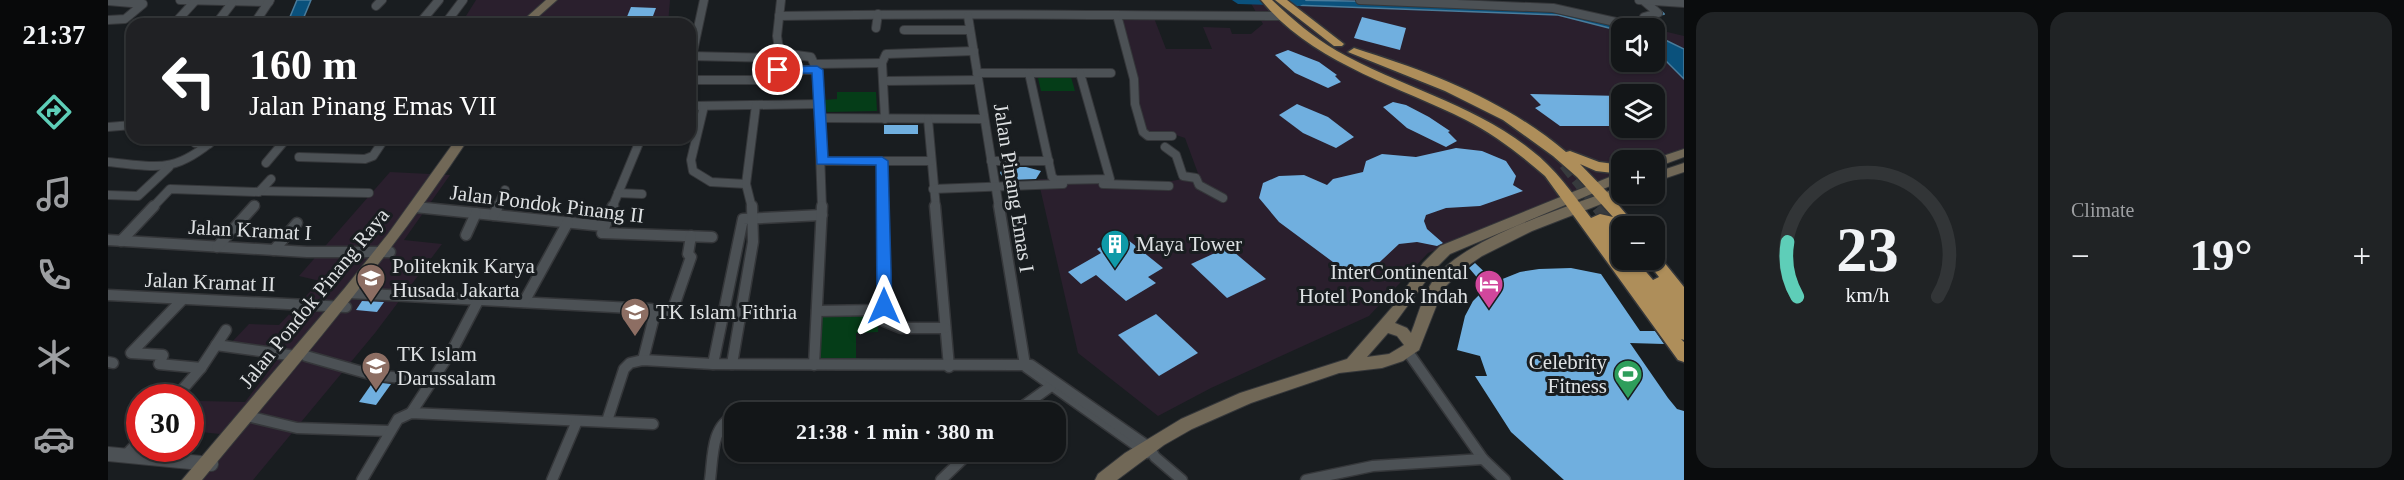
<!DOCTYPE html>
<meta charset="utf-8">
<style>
:root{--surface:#131618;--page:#202325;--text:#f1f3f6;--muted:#9d9fa2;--line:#323537;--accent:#5eceb8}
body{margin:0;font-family:"Times New Roman",serif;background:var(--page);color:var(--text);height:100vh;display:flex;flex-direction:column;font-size:22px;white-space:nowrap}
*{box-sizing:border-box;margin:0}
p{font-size:20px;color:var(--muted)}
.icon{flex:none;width:33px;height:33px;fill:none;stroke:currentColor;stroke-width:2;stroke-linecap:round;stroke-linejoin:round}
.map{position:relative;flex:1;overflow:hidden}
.sheet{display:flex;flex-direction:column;gap:12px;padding:12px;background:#0a0c0d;width:720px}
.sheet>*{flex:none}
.banner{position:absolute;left:18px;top:18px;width:570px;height:126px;border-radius:18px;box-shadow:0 2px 4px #0004,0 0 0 2px var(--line);background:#202124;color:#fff;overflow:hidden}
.buttons{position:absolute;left:1503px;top:18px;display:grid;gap:12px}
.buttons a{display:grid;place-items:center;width:54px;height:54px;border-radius:12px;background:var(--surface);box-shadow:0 2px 4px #0004,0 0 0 2px var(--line);font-size:30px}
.speed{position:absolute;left:18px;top:384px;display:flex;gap:12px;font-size:30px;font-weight:700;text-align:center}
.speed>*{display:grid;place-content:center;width:78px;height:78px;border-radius:50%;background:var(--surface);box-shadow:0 2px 4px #0004,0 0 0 2px var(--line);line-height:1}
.speed .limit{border:9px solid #d22;background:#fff;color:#111}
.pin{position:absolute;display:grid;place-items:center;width:51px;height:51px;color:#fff;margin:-26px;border:3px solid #fff;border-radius:50%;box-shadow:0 2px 6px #0007}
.me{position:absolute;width:66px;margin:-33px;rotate:0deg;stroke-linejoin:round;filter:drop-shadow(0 0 4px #0008)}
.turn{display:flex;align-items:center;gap:21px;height:126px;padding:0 24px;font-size:27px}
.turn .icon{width:78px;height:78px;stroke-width:2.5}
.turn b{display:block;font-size:42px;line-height:51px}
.big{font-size:45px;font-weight:700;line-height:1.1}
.sheet .widget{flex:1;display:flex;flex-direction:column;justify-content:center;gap:9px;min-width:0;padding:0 21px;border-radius:18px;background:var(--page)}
.sheet .dial{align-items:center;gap:0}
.dial svg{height:156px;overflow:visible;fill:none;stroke:var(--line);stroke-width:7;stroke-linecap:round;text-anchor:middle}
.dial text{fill:var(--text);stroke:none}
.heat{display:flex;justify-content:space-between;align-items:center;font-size:33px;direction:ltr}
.sheet .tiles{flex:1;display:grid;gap:12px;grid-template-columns:repeat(2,1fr)}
.trip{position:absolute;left:616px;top:402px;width:342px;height:60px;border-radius:18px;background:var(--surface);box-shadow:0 2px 4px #0004,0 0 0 2px var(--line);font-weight:700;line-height:60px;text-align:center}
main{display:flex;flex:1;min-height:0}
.menu{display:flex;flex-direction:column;width:108px;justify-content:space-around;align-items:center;background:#08090a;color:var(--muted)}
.menu .icon{width:42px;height:42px}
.menu .active{color:var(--accent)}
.menu b{font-size:27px;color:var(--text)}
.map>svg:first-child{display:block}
.commercial{fill:#2a1f2d;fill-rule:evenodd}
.green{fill:#053d18}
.water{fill:#0a517c;stroke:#4a7c9b;stroke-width:1.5}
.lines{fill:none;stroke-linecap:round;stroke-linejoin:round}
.stream{stroke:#4a7c9b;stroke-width:2}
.river{fill:#0a517c;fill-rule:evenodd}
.building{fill:#70afdf}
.trunk-tunnel-far1{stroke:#373a3d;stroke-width:13;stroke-dasharray:13 6;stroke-linecap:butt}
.trunk-tunnel{stroke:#373a3d;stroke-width:16;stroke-dasharray:16 8;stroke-linecap:butt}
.minor-far1-casing{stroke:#35373a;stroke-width:10}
.minor-casing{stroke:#35373a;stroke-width:13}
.tertiary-casing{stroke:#35373a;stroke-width:16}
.secondary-casing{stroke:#35373a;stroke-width:2}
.trunk-casing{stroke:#35373a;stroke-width:3}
.minor-far1{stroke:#4c5155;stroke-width:8}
.minor{stroke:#4c5155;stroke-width:10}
.tertiary{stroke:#4c5155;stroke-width:14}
.secondary{fill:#716857;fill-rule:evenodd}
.trunk{fill:#ae8e5a;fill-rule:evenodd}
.route{fill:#1a73e8;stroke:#114b97;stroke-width:1.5}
.labels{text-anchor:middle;stroke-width:6;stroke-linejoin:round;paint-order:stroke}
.street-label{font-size:21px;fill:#dee1e3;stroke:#191d20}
.poi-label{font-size:21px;fill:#dee1e3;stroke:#191d20;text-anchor:start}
</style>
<main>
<nav class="menu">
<b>21:37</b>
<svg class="icon active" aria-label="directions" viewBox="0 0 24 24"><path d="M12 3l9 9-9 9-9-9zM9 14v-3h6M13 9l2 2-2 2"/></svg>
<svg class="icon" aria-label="music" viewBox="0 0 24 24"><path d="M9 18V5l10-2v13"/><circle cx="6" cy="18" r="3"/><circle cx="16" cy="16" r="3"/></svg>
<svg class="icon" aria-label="phone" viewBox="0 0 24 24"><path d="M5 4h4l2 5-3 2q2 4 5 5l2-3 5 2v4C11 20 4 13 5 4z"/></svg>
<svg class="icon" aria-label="climate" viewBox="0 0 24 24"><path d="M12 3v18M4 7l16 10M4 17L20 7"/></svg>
<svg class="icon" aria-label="car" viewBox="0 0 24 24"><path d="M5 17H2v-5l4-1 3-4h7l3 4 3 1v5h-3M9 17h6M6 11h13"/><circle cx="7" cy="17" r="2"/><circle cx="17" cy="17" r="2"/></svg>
</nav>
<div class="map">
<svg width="1576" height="480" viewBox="0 0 1576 480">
<rect width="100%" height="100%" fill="#191d20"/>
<g class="commercial">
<polygon points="368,0 562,0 560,24 353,24"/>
<path d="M 1141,0 L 1325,0 L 1471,10 L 1544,28 L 1514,28 L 1514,62 L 1546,62 L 1547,29 L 1576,36 L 1576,154 L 1546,160 L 1514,160 L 1513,176 L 1320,253 L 1261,316 L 1103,388 L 1050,416 L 970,353 L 930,179 L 1058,182 L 1091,176 L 1077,138 L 1065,134 L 1036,133 L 1009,16 L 1046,18 L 1058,49 L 1104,49 L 1095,27 L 1122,28 L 1124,34 L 1143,34 L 1155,24 ZM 1514,94 L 1546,94 L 1546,128 L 1514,128 Z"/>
<polygon points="282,172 342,175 296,240 334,244 267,333 145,480 75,480 112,434 83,431 83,413 92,401 137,402 175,352 122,344 141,324 171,325 212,281 191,276"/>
</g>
<g class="green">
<polygon points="963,77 967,91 933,91 930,78"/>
<polygon points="729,92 768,92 769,111 719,112 715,100 729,99"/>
<polygon points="770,312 770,332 748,333 748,361 709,360 712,313"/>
</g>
<g class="water">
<polygon points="189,0 203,0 193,24 179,24"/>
<polygon points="1178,0 1304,2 1450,11 1528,28 1514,28 1513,31 1450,15 1184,5"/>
<polygon points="1547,35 1576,49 1576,79 1547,50"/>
</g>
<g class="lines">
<g class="stream">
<polyline points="1544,3 1556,14 1549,15"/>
<polyline points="1536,28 1538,19"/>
</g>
<polygon class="river" points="1124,0 1197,0 1198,2 1192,6 1130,4"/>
</g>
<g class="building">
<polygon points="523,7 548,8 542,24 516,24"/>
<polygon points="1254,17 1298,28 1292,50 1246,38"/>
<polygon points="1180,50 1211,62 1229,75 1227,76 1233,82 1220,88 1187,73 1167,55"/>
<polygon points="1422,94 1514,96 1514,126 1452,126 1427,108 1433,105"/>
<polygon points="1285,102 1298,105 1321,117 1342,131 1340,132 1349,141 1338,147 1299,128 1275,107"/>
<polygon points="1189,104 1220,117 1246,137 1228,148 1195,133 1171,115"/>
<rect x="776" y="125" width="34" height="9"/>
<polygon points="1348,148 1374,151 1398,161 1408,176 1405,185 1415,191 1372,206 1338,208 1318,215 1316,221 1319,229 1335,243 1329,246 1309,242 1291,244 1259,274 1244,273 1229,265 1171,222 1151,198 1155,183 1171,176 1196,175 1219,185 1225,179 1255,172 1258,161 1274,154 1308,157"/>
<polygon points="895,167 918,167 933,171 928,179 897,180 892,173"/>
<polygon points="1014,235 1055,268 1040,277 1048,283 1018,301 988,275 973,284 960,272 993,253 989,249"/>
<polygon points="1120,247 1158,279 1119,298 1083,264"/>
<polygon points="1367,263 1387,282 1412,272 1431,269 1463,268 1493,274 1532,331 1547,331 1556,344 1522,343 1560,398 1569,409 1576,411 1576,480 1456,480 1403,432 1367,376 1379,376 1372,356 1349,350 1357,316 1365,301 1378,288 1361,268"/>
<polygon points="254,301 276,302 269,312 248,310"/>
<polygon points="1048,314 1090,353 1051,376 1010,335"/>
<polygon points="265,382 283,384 268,405 251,402"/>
</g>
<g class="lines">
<polyline class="trunk-tunnel-far1" points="1457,164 1492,208"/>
<polyline class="trunk-tunnel" points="1491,206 1511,231"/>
<g class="minor-far1-casing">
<g id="minor-far1">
<polyline points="72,0 161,2"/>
<polyline points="673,0 669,36 671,49 681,54 703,57 709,70 714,208"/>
<polyline points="1252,0 1445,8 1530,27 1536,17 1550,13 1537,2"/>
<polyline points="1531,0 1576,3"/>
<polyline points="0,1 35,4 17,19 0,20"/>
<polyline points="268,6 274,0"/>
<polyline points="1009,15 1026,79 1027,104 1035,132 1040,136 1064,136"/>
<path d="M 671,16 C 839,12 1007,16 1175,16"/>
<polyline points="860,16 891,208"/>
<polyline points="66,24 87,1"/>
<polyline points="108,24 124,3"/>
<polyline points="146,24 162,0"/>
<polyline points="311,24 331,0"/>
<polyline points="337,24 355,0"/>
<polyline points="768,28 770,14"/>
<polyline points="796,30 862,30"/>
<polyline points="582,56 666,58 675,53"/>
<polyline points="584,56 596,0"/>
<polyline points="708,64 774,63"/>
<polyline points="869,73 1003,73"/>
<polyline points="921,73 944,177 948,180 1002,179 972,73"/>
<polyline points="582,80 659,80 670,70 709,70"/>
<polyline points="776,81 870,80"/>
<polyline points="582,106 712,104"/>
<polyline points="596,106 583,160 585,171 603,182 638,184"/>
<polyline points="712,118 876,119"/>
<polyline points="777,119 774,63 778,54 866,51"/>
<polyline points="820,119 828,208"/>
<polyline points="0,127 24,125"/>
<polyline points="87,143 101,144"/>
<polyline points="1057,147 1068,155 1075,176 1088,178 1091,185 1115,198"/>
<polyline points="191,157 257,159 265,156 277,138"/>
<polyline points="714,161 823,161"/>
<polyline points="774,161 775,208"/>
<polyline points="883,161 941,161"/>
<path d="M 0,162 C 51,167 66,174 108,138"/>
<polyline points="158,163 179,138"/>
<polyline points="995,184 1061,186"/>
<polyline points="825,189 955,184"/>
<polyline points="153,191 261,193"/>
<polyline points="510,193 534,194"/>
<polyline points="0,195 30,196 61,167"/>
<polyline points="307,207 313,208"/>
<polyline points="44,208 62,189 151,192 163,179"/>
<polyline points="145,208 147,205"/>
<polyline points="389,208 397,190"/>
<polyline points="504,208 533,138"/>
<polyline points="644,208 638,184 648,105"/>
</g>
</g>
<g class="minor-casing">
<g id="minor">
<polyline points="505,206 494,233 604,237"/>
<polyline points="827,206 841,367"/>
<polyline points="891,206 917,365"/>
<polyline points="307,207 495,226"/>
<polyline points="386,215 390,206"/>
<polyline points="358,235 368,213"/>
<polyline points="0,240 199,252 282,252"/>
<polyline points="13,241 46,206"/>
<polyline points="109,247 146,206"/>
<polyline points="166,250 189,223"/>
<polyline points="241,293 543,309 547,313 560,313 566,306 583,257 580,254 583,236"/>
<polyline points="0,295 238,307"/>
<polyline points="74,300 23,353 55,355 51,364 93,368"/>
<polyline points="416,302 460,222"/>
<polyline points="709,311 772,310 776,306 775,206"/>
<polyline points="776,321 793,328 837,328"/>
<polyline points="108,345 188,356"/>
<polyline points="1300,352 1375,459 1397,480"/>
<polyline points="198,356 265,375 324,381"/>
<polyline points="535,360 547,313"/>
<polyline points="0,362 5,363"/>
<polyline points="605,364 635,219 714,215"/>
<polyline points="624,364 645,242 644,206"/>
<polyline points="706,365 714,206"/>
<polyline points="918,367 1039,453"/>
<polyline points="67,398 93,368 118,330"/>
<polyline points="907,412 946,384"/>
<polyline points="303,413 346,347 370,301"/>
<polyline points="143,417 189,428 282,431"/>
<polyline points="499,421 516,369 522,363 535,360 605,364 923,365 1041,447 1047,457 1074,480"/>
<polyline points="18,455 32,440"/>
<polyline points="254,480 290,419 303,413 545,424"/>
<polyline points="444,480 469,421"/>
<path d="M 602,480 C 605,458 603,425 627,416"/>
<polyline points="833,480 862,452"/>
<polyline points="1198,480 1265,466 1375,459"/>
</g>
</g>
<g class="tertiary-casing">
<polyline id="tertiary" points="0,454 103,464"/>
</g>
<g class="secondary-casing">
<g id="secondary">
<polygon points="438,0 449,0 422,24 411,24"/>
<path d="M 349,138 L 361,138 C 281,259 186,369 94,480 L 74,480 L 236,289 L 280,234 Z"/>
<polygon points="1576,149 1576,157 1546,168 1546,160 1543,160"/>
<polygon points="1576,163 1576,172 1546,182 1546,173"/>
<path d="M 1514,172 L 1514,181 L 1342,254 L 1325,271 L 1287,323 L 1299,328 L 1303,333 C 1311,313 1316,290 1330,274 C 1366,235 1460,207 1509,188 L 1514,187 L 1514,194 L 1519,194 L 1424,231 L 1374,256 L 1355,269 L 1335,289 L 1311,350 L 1295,361 L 1274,368 L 1231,373 L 1143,403 L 1084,429 L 1056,445 L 1009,480 L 987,480 L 990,474 L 1017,453 L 1073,419 L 1132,393 L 1239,359 L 1286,305 L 1315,263 L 1332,246 ZM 1280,333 L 1289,336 L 1296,345 L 1281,354 L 1259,357 Z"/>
</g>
</g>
<g class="trunk-casing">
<g id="trunk">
<path d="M 1153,0 L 1164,0 C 1184,19 1205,37 1229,51 C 1292,87 1366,104 1423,150 C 1448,169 1464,193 1483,218 L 1492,214 L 1505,217 L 1469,177 L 1445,156 L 1395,120 L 1337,91 L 1240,52 L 1246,48 L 1258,52 C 1328,74 1402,104 1458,152 L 1462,151 L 1491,162 L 1514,165 L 1514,174 L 1488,171 L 1472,164 L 1502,195 L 1528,226 L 1514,226 L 1514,230 L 1504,227 L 1514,239 L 1514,255 L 1510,254 L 1514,260 L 1528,260 L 1545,280 L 1551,277 L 1538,260 L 1546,260 L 1546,255 L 1551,256 L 1576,287 L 1576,340 L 1573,339 L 1576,342 L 1576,362 L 1570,360 L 1437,176 C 1413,155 1387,135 1358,120 C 1288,85 1204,63 1153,0 Z"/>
<polygon points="1167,0 1179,0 1236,44 1234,46 1226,46"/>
</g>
</g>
<use href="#minor-far1" class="minor-far1"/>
<use href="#minor" class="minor"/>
<use href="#tertiary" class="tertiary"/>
<use href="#secondary" class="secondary"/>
<use href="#trunk" class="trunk"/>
</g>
<polygon class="route" points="709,66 715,70 720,157 774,157 780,161 784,306 776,312 769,306 768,165 709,164 704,73 670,74 664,70 670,67"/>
<defs>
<g id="building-pin" transform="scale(1.5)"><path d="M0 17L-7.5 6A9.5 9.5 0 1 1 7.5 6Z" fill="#0f9aa8" stroke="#191d20"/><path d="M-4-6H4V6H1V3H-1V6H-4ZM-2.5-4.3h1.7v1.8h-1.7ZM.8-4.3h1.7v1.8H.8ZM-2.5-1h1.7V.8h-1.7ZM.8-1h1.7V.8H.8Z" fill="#fff"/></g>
<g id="university-pin" transform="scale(1.5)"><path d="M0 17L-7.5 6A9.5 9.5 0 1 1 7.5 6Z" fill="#8d6e63" stroke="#191d20"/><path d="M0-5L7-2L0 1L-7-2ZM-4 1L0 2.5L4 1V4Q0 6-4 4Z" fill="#fff"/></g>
<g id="hotel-pin" transform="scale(1.5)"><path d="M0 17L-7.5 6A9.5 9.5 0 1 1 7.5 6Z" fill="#d1479c" stroke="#191d20"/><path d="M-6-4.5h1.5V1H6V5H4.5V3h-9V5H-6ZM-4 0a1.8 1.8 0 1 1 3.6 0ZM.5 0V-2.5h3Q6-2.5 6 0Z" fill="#fff"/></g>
<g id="school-pin" transform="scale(1.5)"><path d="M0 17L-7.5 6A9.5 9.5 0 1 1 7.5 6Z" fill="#8d6e63" stroke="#191d20"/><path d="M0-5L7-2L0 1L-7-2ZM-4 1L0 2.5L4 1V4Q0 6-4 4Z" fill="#fff"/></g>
<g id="stadium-pin" transform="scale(1.5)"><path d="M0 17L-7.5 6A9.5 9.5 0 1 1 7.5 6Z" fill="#2e9e5b" stroke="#191d20"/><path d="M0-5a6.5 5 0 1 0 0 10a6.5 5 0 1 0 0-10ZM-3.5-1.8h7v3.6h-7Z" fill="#fff"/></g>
</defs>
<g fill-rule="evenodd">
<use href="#building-pin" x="1007" y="244"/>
<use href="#university-pin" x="263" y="278"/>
<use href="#hotel-pin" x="1381" y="284"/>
<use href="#school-pin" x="527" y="312"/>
<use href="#school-pin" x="268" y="366"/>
<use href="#stadium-pin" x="1520" y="374"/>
</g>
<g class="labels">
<g class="street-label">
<text transform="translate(906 188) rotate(81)" y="7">Jalan Pinang Emas I</text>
<text transform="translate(439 204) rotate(7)" y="7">Jalan Pondok Pinang II</text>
<text transform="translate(142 230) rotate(3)" y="7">Jalan Kramat I</text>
<text transform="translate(102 282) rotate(2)" y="7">Jalan Kramat II</text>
<text transform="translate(206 298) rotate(-51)" y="7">Jalan Pondok Pinang Raya</text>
</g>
<g class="poi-label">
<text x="1028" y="251">Maya Tower</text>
<text x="284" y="273">Politeknik Karya<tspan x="284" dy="24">Husada Jakarta</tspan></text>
<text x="1360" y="279" text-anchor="end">InterContinental<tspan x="1360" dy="24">Hotel Pondok Indah</tspan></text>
<text x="548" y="319">TK Islam Fithria</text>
<text x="289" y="361">TK Islam<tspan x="289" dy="24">Darussalam</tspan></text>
<text x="1499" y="369" text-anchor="end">Celebrity<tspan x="1499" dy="24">Fitness</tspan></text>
</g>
</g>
</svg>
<div class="buttons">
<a><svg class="icon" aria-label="sound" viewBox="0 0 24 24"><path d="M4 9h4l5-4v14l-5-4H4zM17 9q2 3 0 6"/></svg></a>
<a><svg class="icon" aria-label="layers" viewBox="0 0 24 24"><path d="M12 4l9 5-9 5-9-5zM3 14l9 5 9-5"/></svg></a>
<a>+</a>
<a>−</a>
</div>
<div class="speed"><div class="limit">30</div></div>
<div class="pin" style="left:670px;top:70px;background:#d93025"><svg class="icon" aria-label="arrive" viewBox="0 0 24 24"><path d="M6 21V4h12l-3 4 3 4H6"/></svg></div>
<svg class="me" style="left:776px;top:306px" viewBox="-20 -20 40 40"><path d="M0-17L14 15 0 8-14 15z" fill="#1a73e8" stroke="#fff" stroke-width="4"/></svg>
<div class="trip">21:38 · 1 min · 380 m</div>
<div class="banner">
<div class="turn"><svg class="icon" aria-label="left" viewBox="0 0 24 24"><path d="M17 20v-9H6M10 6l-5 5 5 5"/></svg><div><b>160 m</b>Jalan Pinang Emas VII</div></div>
</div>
</div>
<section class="sheet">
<div class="tiles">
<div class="widget dial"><svg viewBox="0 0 100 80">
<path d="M14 69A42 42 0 1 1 86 69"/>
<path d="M14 69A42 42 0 0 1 9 41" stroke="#5eceb8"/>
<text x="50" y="56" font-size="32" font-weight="700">23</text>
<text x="50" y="72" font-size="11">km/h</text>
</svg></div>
<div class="widget"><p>Climate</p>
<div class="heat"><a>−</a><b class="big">19°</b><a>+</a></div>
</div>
</div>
</section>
</main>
